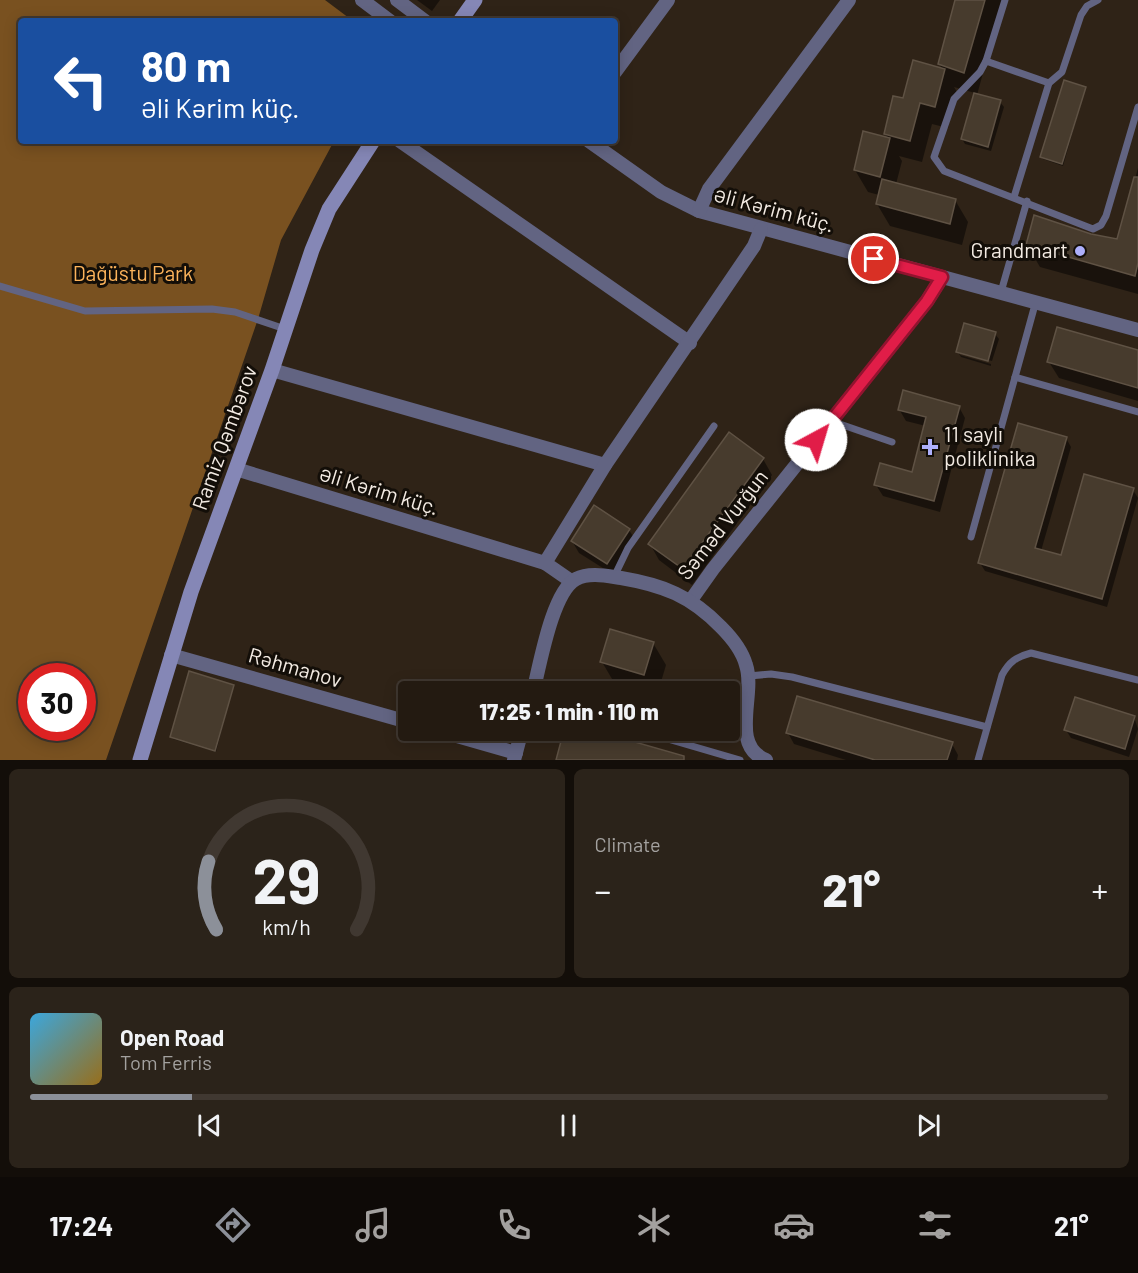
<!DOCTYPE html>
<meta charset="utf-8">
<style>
:root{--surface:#231a11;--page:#2b231a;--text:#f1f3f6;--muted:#a3a19f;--line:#403831;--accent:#8c9099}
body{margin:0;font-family:Barlow,sans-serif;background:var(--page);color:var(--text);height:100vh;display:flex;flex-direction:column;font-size:22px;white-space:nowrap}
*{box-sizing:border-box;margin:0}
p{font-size:20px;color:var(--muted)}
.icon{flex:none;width:33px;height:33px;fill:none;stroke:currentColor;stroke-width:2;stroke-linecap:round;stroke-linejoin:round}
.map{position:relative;height:760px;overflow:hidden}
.panel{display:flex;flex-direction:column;gap:9px;padding:9px;background:#130e09;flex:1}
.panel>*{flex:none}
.top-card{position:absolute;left:18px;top:18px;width:600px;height:126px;border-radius:6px;box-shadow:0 3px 15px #0003,0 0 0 2px var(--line);background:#1a4fa0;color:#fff;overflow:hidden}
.speed{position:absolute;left:18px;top:663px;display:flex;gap:12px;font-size:30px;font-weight:700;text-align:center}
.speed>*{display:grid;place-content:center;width:78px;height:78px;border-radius:50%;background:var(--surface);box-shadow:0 3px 15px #0003,0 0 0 2px var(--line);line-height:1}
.speed .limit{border:9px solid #d22;background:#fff;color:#111}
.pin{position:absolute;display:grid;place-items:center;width:51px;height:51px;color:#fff;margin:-26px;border:3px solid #fff;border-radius:50%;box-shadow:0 2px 6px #0007}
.me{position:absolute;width:66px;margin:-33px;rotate:39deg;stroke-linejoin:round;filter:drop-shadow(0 0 4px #0008)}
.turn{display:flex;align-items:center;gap:21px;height:126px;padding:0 24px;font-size:27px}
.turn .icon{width:78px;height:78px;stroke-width:2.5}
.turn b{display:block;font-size:42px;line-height:51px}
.big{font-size:45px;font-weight:800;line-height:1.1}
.panel .card{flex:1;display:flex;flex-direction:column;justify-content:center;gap:9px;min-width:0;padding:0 21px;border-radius:9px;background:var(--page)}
.panel .dial{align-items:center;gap:0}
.dial svg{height:156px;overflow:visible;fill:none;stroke:var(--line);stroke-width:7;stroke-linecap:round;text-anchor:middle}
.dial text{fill:var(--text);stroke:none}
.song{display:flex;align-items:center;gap:18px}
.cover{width:72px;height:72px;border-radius:9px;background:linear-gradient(135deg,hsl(200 70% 55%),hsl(40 70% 35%))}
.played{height:6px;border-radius:3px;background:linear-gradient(90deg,var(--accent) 15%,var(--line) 15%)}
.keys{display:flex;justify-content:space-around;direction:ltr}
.heat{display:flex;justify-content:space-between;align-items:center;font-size:33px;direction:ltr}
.panel .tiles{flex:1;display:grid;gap:9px;grid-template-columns:1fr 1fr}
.card:last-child{grid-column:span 2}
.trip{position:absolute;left:398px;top:681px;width:342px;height:60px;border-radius:6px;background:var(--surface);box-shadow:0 3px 15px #0003,0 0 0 2px var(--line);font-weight:800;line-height:60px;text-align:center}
.tabs{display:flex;height:96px;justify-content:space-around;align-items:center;background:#0e0a07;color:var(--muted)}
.tabs .icon{width:42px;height:42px}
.tabs .selected{color:var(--accent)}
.tabs b{font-size:27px;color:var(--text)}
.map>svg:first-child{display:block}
.forest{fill:#795120;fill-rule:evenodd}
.shadow{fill:#0007}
.building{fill:#473b2d;stroke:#5f5244;stroke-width:1.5}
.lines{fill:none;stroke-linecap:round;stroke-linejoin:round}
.lane{stroke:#626482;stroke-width:7}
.street{stroke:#626482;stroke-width:14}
.secondary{stroke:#8587b6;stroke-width:15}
.route-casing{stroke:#92132f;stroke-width:15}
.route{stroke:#e11d48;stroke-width:10}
.poi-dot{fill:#adaffb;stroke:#130e08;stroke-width:2}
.labels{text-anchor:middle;stroke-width:6;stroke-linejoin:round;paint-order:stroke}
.street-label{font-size:21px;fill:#f3ebe3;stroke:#130e08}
.poi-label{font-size:21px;fill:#f3ebe3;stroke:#130e08;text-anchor:end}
.park-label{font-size:21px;fill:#fcb35b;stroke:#130e08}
</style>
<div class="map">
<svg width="1138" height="760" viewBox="0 0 1138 760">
<rect width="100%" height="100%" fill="#2f2317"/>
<path class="forest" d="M 0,0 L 325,0 L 353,21 L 21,21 L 21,141 L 334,141 L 281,240 L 258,319 L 106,760 L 0,760 ZM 32,676 L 82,676 L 82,728 L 32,728 Z"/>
<g class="shadow">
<polygon points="417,0 440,0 432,11"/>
<polygon points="957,0 1003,0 977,95 1000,102 1004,107 991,151 965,144 962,139 975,93 954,87 957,92 948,128 932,124 922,162 899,156 902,161 896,184 955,200 968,222 962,245 890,226 877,204 879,195 868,192 855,170 888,139 885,133 904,100 943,69 939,64"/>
<polygon points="1085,89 1063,166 1043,159 1041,157"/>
<polygon points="1138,168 1138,294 1040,267 1027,245 1091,236 1118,240"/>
<polygon points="995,334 999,339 992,361 960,352 960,355 991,364 991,366 961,357 958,352"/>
<polygon points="1138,352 1138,401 1059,378 1049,362"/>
<polygon points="959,407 965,418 940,512 883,496 876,485 913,474 926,426 906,421 899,409"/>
<polygon points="1066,438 1071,447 1041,551 1062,557 1133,490 1138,498 1107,607 985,571 980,563"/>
<polygon points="763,459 772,475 692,585 659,560 650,544"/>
<polygon points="629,530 636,541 614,575 579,553 572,541"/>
<polygon points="653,643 666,665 658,692 640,692 615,684 602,662"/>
<polygon points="233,686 216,752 173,739 172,737"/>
<polygon points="1134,717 1138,729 1129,757 1071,738 1066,730"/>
<polygon points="788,733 952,744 958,755 957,760 846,760 794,744"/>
</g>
<g class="building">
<polygon points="955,0 985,0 964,73 938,64"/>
<polygon points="913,60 945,69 935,107 920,103 910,141 884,134 893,96 903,98"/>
<polygon points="1064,80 1086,87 1062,164 1040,157"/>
<polygon points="974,93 1001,100 988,147 961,139"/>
<polygon points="863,131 890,138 880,177 854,170"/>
<polygon points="1134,177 1138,177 1138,263 1135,276 1026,245 1034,215 1091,234 1117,239"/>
<polygon points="882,179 956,199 950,224 876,204"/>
<polygon points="964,323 996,332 988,361 956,352"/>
<polygon points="1057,327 1138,350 1138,388 1047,362"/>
<polygon points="903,390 960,406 934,501 874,485 880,463 912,472 926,417 898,410"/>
<polygon points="1018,423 1067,437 1035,548 1061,555 1084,474 1134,488 1102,599 978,563"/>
<polygon points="729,432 764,458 683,569 648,544"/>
<polygon points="594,505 630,529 607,564 571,541"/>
<polygon points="610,629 654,642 644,675 600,662"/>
<polygon points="189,671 234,685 215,751 170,737"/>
<polygon points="797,696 953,742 947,760 875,760 786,733"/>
<polygon points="1075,697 1135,716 1125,749 1064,730"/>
<polygon points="564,730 593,730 684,756 684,760 556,760"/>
</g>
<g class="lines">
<g class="lane">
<polyline points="1005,0 986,61 980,72 954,99 934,157 944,171 1093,229 1101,225 1106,216 1138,107"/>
<polyline points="986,61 1049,83"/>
<polyline points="1014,197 1049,83 1062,72 1081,15 1087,6 1098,0"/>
<polyline points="0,286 85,311 212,309 235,312 285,329"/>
<polyline points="1001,292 1027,201"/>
<polyline points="1015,377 1138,412"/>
<polyline points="831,421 892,442"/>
<polyline points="971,537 1036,301"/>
<polyline points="614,577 628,548 714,426"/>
<polyline points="749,676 771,674 792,677 987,727"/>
<polyline points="637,730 740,760"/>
<path d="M 978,760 L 1002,675 C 1009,662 1016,657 1031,653 L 1138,680"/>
</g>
<g class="street">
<polyline points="362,0 390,21"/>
<polyline points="397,0 425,21"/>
<polyline points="615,72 668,0"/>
<polyline points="400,141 690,343"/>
<polyline points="589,141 661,192 699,211 1138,330"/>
<polyline points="699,211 709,189 849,0"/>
<polyline points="272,370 605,465"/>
<polyline points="236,469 545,563"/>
<polyline points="571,581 545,563 605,465 754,246 761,229"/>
<polyline points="691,600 713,569 927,301 942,277"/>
<polyline points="171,655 408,722"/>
<path d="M 533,692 C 540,665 552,592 576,579 C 589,572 607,576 621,578 C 663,585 691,596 721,627 C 732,638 742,650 746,665 C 756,695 729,745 766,760"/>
<polyline points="436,730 516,753"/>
<polyline points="514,760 522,730"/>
</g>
<g class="secondary">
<polyline points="460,21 475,0"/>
<polyline points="140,760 191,592 272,370 312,250 329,209 373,141"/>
</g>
</g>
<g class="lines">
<g class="route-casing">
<polyline id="route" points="816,440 927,301 942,277 874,259"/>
</g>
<use href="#route" class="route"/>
</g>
<g class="poi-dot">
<circle cx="1080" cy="251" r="6"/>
<path d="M927 438h6v6h6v6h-6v6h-6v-6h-6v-6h6z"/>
</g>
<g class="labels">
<g class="street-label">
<text transform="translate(774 210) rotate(15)" y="7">Əli Kərim küç.</text>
<text transform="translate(225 438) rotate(-70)" y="7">Ramiz Qəmbərov</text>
<text transform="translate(379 491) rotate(17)" y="7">Əli Kərim küç.</text>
<text transform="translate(723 525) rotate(-52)" y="7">Səməd Vurğun</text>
<text transform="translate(295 668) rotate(16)" y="7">Rəhmanov</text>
</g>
<g class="poi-label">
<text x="1068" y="258">Grandmart</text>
<text x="944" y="442" text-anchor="start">11 saylı<tspan x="944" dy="24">poliklinika</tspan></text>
</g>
<g class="park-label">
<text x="133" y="281">Dağüstu Park</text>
</g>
</g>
</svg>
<div class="speed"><div class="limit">30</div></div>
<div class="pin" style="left:874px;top:259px;background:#d93025"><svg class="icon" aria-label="arrive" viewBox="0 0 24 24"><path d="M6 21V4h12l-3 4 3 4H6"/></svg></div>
<svg class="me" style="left:816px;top:440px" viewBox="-20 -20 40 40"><circle r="19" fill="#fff"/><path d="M0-13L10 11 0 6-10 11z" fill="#e11d48"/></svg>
<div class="trip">17:25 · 1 min · 110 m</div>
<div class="top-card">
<div class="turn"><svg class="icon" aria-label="left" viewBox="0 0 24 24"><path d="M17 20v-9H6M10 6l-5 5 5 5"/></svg><div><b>80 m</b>Əli Kərim küç.</div></div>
</div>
</div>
<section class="panel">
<div class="tiles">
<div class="card dial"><svg viewBox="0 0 100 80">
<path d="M14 69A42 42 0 1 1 86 69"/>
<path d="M14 69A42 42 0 0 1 10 34" stroke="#8c9099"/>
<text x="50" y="56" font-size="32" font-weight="700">29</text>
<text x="50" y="72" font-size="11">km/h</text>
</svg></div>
<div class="card"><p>Climate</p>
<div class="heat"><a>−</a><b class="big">21°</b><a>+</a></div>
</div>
<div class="card">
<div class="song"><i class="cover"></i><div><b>Open Road</b><p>Tom Ferris</p></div></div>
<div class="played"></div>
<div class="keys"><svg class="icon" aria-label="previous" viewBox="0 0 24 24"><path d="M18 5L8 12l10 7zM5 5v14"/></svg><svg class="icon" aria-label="pause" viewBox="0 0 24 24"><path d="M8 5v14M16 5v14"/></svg><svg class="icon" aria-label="next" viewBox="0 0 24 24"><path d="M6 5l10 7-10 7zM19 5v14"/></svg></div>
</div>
</div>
</section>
<nav class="tabs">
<b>17:24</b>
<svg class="icon selected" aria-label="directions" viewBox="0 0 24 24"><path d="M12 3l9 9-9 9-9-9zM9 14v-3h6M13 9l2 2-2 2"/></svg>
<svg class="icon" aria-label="music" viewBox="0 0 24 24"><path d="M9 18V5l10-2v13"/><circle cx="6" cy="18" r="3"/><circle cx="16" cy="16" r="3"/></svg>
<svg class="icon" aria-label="phone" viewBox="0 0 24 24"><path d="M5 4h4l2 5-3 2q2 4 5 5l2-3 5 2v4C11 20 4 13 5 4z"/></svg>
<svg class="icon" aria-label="climate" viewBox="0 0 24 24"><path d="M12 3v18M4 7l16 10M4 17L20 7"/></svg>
<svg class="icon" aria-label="car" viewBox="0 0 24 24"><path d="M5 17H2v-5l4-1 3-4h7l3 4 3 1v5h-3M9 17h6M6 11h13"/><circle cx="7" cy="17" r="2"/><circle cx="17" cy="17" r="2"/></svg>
<svg class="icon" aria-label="filters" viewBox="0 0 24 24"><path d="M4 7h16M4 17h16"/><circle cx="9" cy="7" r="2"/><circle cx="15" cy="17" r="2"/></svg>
<b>21°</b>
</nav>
